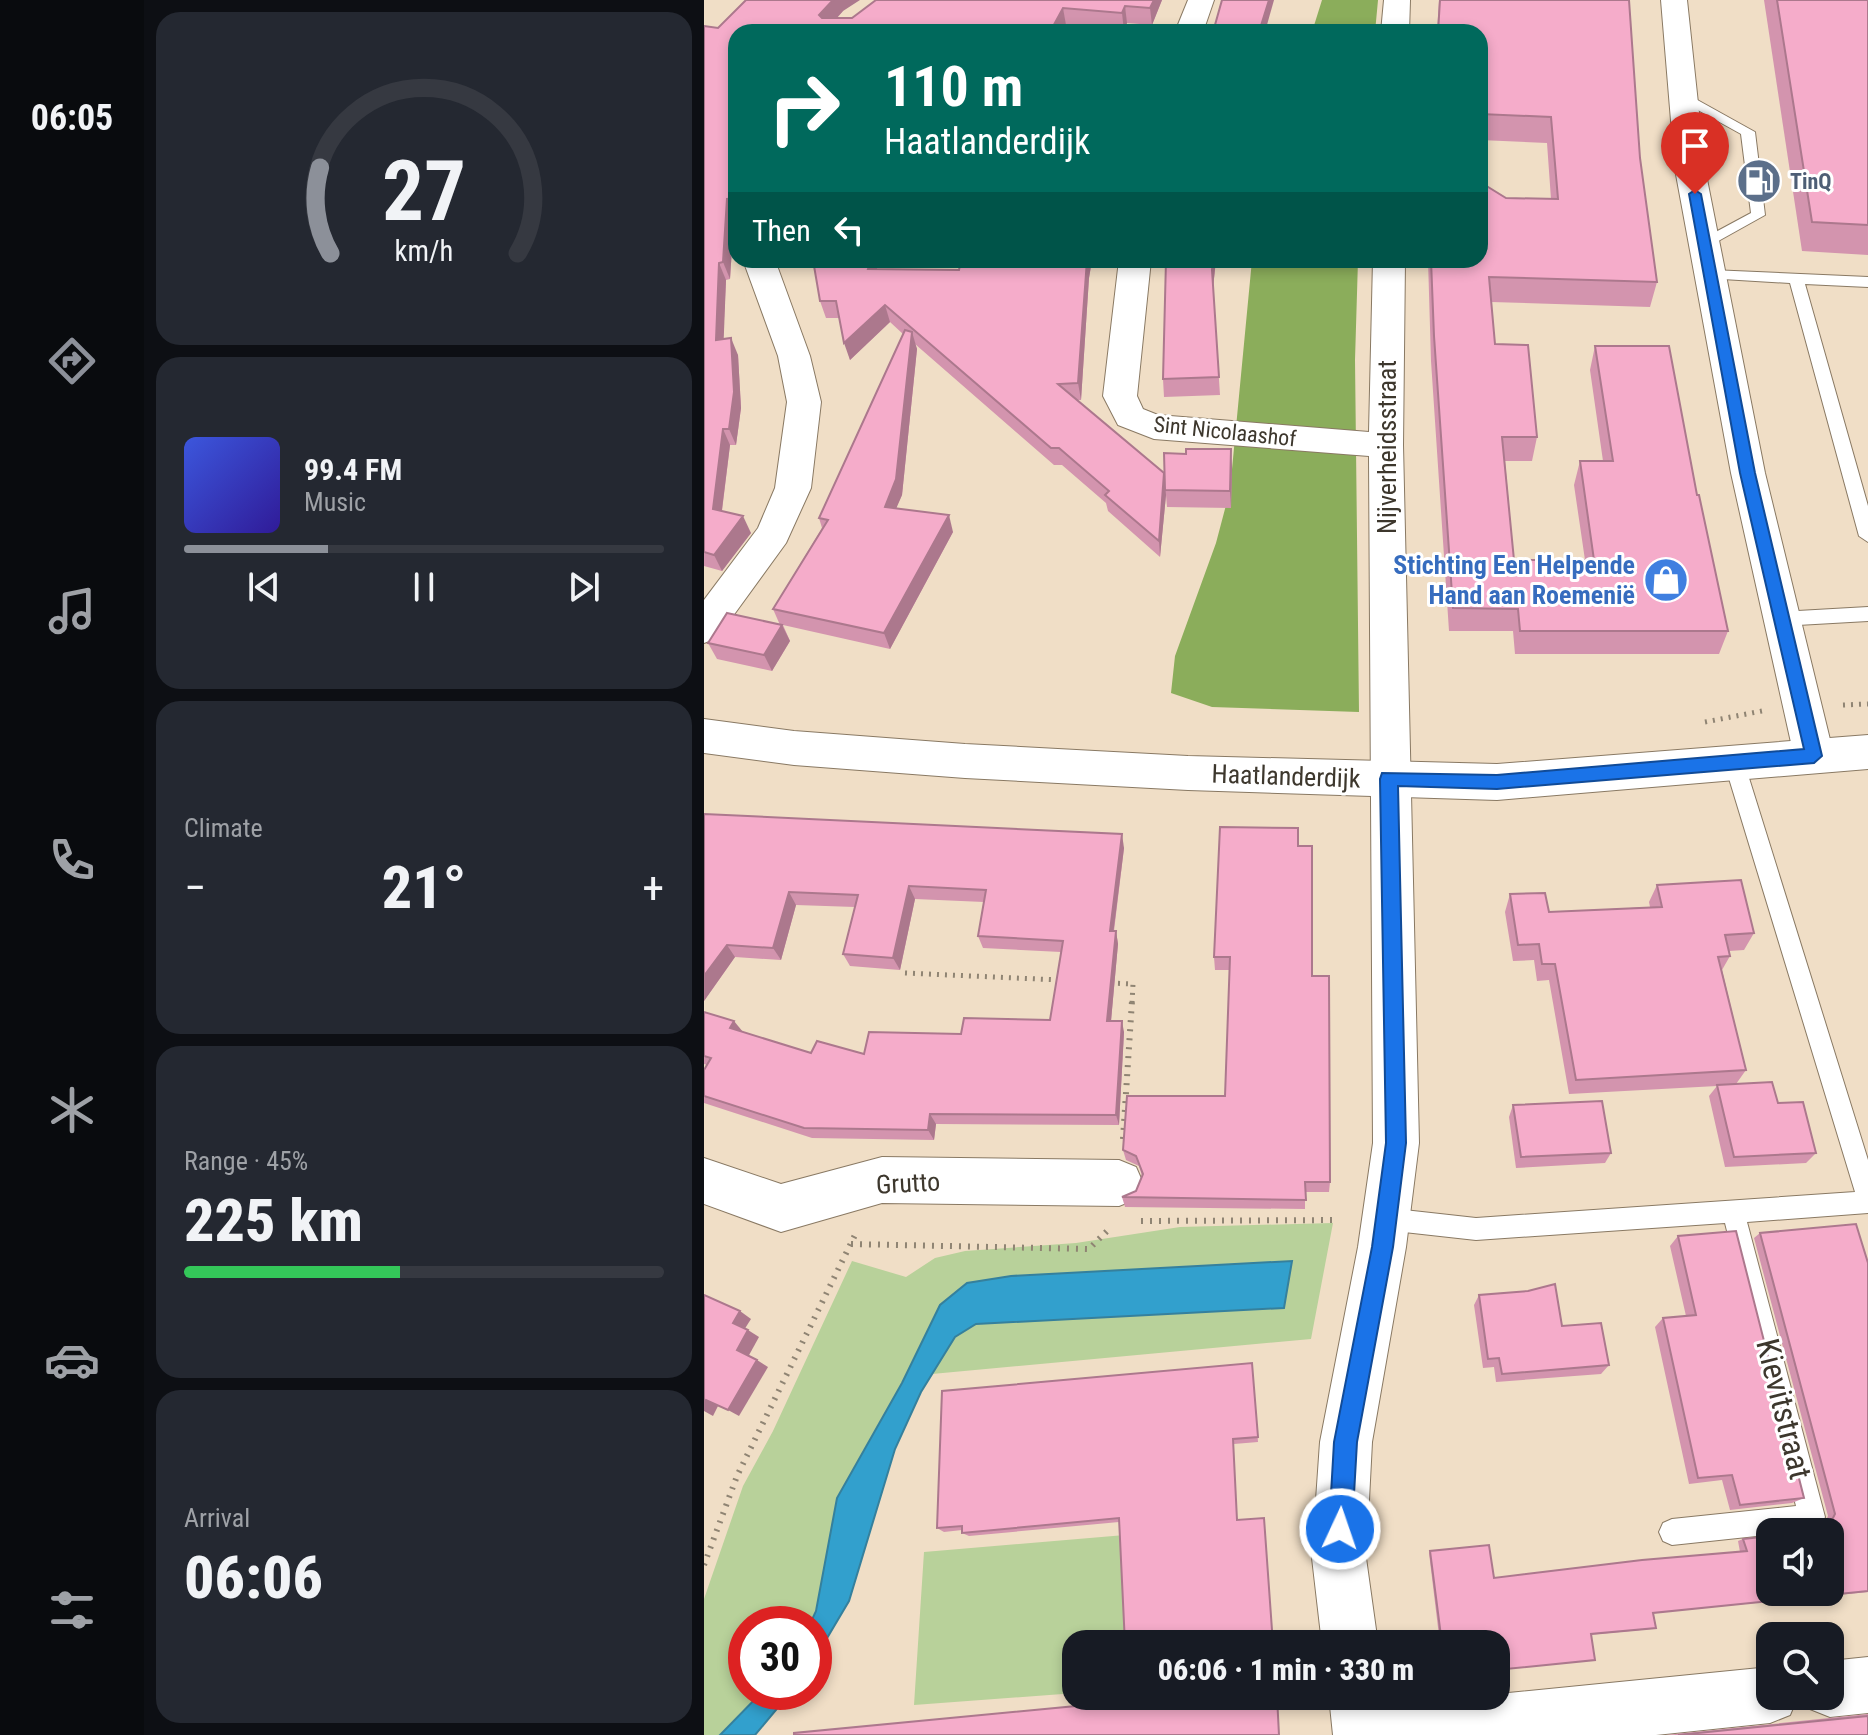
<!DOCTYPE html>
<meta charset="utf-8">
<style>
:root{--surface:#171b24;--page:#242831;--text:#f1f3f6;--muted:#9ea1a6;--line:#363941;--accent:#8c9099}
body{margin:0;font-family:"Roboto Condensed",sans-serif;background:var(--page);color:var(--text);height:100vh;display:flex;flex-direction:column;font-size:30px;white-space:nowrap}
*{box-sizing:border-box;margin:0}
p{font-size:26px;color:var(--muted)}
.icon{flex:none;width:44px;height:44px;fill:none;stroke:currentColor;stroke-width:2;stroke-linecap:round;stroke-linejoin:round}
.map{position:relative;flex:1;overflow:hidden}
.sheet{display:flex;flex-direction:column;gap:12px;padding:12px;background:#0d0f14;width:560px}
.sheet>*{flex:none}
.banner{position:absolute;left:24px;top:24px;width:760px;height:244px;border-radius:24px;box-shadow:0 4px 12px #0003;background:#00695c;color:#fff;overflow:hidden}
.tools{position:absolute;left:1052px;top:1518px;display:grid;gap:16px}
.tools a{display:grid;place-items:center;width:88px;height:88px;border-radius:16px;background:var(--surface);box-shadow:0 4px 12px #0003;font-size:40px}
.speed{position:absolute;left:24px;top:1606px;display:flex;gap:16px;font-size:40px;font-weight:700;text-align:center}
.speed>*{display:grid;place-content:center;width:104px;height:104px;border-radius:50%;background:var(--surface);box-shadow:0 4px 12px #0003;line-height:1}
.speed .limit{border:12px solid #d22;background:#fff;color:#111}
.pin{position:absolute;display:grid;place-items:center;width:68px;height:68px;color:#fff;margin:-82px -34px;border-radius:50% 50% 50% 0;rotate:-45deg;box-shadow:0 0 8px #0007}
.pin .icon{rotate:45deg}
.me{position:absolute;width:88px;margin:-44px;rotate:3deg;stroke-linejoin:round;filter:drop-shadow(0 0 6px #0008)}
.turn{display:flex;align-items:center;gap:28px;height:168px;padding:0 24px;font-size:36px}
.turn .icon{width:104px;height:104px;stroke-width:2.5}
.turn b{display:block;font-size:56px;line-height:68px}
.then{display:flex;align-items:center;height:76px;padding:0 24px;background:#0003;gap:16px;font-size:30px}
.big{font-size:60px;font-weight:800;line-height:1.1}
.sheet .card{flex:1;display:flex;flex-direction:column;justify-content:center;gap:12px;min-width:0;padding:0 28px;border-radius:24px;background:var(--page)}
.sheet .dial{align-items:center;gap:0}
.dial svg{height:208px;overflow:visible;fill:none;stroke:var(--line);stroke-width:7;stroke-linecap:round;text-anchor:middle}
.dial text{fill:var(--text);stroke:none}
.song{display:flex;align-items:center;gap:24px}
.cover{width:96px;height:96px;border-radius:12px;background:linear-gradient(135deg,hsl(230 70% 55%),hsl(250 70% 35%))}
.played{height:8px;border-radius:4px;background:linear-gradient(90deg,var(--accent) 30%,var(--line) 30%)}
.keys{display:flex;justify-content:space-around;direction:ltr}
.heat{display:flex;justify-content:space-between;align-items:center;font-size:44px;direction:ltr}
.charge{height:12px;border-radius:6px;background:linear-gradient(90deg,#34c759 45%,var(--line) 0)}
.trip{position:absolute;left:358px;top:1630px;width:448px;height:80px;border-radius:24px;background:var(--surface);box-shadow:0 4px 12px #0003;font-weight:800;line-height:80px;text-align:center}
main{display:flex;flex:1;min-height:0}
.tabs{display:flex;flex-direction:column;width:144px;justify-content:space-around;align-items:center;background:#090b0e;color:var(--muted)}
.tabs .icon{width:56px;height:56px}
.tabs .current{color:var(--accent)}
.tabs b{font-size:36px;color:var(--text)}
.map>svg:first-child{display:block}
.green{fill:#b8d19a}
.forest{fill:#8bad5b}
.water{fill:#32a0cd;stroke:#35809d;stroke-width:2}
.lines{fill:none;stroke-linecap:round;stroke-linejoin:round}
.service-casing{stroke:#897963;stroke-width:2}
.minor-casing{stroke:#897963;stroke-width:2}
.tertiary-casing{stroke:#897963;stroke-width:2}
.path-far1{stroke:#8f8473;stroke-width:5;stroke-dasharray:2 6;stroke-linecap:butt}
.path{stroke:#8f8473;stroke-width:6;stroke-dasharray:2 7;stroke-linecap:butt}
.service{fill:#fff;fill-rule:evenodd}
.minor{fill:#fff;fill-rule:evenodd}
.tertiary{fill:#fff;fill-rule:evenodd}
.wall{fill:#d394ae}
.shaded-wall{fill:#ac788d}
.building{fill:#f5acca;stroke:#ac788d;stroke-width:2}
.route{fill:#1a73e8;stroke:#114b97;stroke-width:2}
.labels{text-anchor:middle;stroke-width:6;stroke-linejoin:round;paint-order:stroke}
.far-service-label{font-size:22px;font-weight:bold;fill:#4e5e75;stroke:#fff;text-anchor:start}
.far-street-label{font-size:22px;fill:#3d372d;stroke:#fff}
.street-label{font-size:26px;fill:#3d372d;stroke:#fff}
.shop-label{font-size:26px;font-weight:bold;fill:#366cbe;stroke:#fff;text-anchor:end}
.near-street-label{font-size:32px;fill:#3d372d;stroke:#fff}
</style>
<main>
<nav class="tabs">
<b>06:05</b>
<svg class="icon current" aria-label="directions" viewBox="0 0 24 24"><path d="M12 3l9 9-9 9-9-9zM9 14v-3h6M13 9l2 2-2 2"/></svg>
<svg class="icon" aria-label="music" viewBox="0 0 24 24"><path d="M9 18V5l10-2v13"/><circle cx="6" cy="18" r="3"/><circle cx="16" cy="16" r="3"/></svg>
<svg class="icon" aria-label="phone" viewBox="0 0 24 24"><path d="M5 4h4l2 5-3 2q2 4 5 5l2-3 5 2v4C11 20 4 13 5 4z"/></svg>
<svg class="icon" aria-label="climate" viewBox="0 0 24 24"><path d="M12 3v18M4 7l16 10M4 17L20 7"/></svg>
<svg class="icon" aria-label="car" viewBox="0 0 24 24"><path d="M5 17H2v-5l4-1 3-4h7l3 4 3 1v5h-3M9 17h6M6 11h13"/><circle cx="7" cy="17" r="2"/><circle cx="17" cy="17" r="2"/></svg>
<svg class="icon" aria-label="filters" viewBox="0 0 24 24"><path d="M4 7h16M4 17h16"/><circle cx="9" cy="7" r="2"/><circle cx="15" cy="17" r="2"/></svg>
</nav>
<section class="sheet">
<div class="card dial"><svg viewBox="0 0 100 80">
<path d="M14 69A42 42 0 1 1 86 69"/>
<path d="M14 69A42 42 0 0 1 10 36" stroke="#8c9099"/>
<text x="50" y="56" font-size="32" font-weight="700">27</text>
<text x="50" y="72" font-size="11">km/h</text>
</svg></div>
<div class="card">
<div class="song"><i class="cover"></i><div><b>99.4 FM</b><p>Music</p></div></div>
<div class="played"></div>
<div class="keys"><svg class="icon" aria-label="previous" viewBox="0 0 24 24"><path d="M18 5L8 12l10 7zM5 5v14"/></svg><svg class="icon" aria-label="pause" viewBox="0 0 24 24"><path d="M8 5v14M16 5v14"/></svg><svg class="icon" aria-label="next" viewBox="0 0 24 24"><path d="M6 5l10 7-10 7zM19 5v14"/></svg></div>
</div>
<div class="card"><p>Climate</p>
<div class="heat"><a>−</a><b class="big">21°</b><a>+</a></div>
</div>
<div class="card"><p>Range · 45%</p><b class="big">225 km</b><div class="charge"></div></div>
<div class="card"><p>Arrival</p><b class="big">06:06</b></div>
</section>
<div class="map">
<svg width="1164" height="1735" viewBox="0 0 1164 1735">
<rect width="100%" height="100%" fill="#f0dec6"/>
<g class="green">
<polygon points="629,1223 607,1339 228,1374 251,1337 272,1324 580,1308 236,1305 198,1383 106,1624 42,1624 42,1692 58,1692 16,1735 0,1735 0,1599 39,1486 69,1431 148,1261 202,1277 231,1258 261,1251 372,1243 476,1227"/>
<polygon points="421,1535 421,1644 372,1644 372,1693 210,1705 220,1552"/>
</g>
<g class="forest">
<polygon points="618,0 674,0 671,32 608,32"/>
<polygon points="548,260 654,260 651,360 655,712 508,707 467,693 471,656 512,543 526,490"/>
</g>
<g class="water">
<polygon points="588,1261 580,1308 272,1324 251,1337 217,1392 191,1449 145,1601 110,1660 110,1624 106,1624 112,1611 133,1498 198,1383 236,1305 263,1283 307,1276"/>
<polygon points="58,1692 87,1692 51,1735 16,1735"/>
</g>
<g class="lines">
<g class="service-casing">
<g id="service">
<polygon points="979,92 1051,132 1061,215 1000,249 995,247 995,241 1047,213 1037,134 974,99 972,96"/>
<polygon points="1007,270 1164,277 1164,287 1101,284 1164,506 1164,542 1155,536 1086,283 1002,278 1000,275"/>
<polygon points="1164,607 1164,621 1076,626 1067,619 1076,612"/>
<polygon points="1030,754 1037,756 1040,762 1164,1160 1164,1213 1043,1222 1121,1517 1117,1526 1108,1530 968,1545 959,1541 955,1532 959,1523 968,1519 1092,1506 1021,1223 772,1240 682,1230 674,1227 670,1219 674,1211 682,1208 772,1218 1151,1192 1020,762 1023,756"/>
</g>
</g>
<g class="minor-casing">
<g id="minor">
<polygon points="484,0 510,0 499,32 471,32"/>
<polygon points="680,0 706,0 705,32 677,32"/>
<polygon points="957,0 983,0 1001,169 1061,473 1130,756 1124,768 1110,772 1096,768 1090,756 1027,473 971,169"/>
<polygon points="39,260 71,260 106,356 117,402 107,488 82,543 13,638 0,643 0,600 54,528 71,488 83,402 74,356"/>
<polygon points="415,260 447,260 433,396 439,409 454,415 665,432 669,260 701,260 699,445 715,1143 702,1247 668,1442 662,1558 674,1644 618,1644 608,1558 616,1442 654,1247 669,1143 665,456 450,439 414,425 399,396"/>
<polygon points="178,1157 415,1160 432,1167 439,1183 432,1199 415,1206 178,1203 77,1232 0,1204 0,1158 77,1184"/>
<polygon points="1164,1657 1164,1713 1126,1717 1106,1709 1101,1696 1126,1696 1126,1661"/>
<polygon points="1066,1667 1066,1696 1094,1696 1086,1715 1066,1723 952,1735 629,1735 625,1696 681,1696 683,1705"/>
</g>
</g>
<g class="tertiary-casing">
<polygon id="tertiary" points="0,719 90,731 261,744 484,756 793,764 1164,735 1164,769 793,800 484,790 261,778 90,765 0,753"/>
</g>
<g class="path-far1">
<polyline points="1139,705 1164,704"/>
<polyline points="1001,722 1058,711"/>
<polyline points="201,973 356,980"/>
<polyline points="406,983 429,984 428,1003"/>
</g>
<g class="path">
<polyline points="419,1139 428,1001"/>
<polyline points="437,1221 635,1220"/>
<polyline points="147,1244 385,1249 406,1228"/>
<polyline points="0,1565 33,1476 151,1235"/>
</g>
<use href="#service" class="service"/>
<use href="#minor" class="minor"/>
<use href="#tertiary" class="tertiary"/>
</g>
<g class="wall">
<polygon points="172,0 458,0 448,25 423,23 420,31 362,25 32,32 32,216 30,217 26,279 22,280 19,339 34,355 37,408 32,445 26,445 18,511 47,533 18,571 0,566 0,26 14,28 139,11 133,18 148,18"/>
<polygon points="735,0 925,0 936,158 953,282 946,307 787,302 791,344 833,437 828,461 801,461 810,560 881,560 870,485 876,461 899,461 886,370 891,346 993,495 1024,631 1015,654 811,654 809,631 745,631 727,361 724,260 776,260 802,198 847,199 843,143 776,140 776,32 733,32"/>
<polygon points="1060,0 1164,0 1164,255 1098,251"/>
<polygon points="257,260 388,260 385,278 377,400 373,400 460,473 528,466 527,508 463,507 462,495 456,557 404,511 402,503 358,465 350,465 211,344 213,349 198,495 192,508 249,532 186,649 79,625 86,641 68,671 13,659 4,643 76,625 69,609 118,528 115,518 199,334 186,322 146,360 135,318 122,318 116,301 173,269 255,270"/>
<polygon points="512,260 509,287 516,395 460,397 459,379"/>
<polygon points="0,814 420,848 410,931 412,931 414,944 407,1021 420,1032 415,1125 232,1124 230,1140 108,1138 0,1103 0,1070 3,1065 0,1064 0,1012 39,1032 107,1053 160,1054 257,1034 346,1020 357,952 279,948 274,936 280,902 211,899 196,970 146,966 139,954 151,907 92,905 77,960 31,957 0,1001"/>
<polygon points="594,846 608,976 626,1182 625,1192 601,1192 601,1209 421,1207 418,1197 432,1191 438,1176 435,1166 422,1160 419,1150 521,1096 526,970 511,970 510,957"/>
<polygon points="953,885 1050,933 1040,950 1025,951 1026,956 1018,970 1042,1070 1032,1084 1074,1103 1112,1153 1102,1163 1021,1167 1005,1096 1013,1086 865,1094 845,980 833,981 830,960 809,961 801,912 806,894 845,912 946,907 945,902"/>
<polygon points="809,1105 907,1153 901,1163 812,1168 805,1117"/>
<polygon points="1056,1233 1164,1263 1164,1592 949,1613 952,1628 947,1629 792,1644 736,1644 725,1553 726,1551 790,1578 1036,1552 1034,1541 1039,1539 1113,1531 1118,1529 1124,1516 1050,1238"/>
<polygon points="974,1236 1100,1498 1088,1503 1026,1510 1018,1480 985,1484 951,1327 959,1318 982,1316 966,1246"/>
<polygon points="775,1295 858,1326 905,1365 897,1374 792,1382 790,1367 779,1368 770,1305"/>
<polygon points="548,1363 554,1442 530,1444 415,1522 265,1536 258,1533 258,1530 240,1532 233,1528"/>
<polygon points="1164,1714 1164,1735 962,1735"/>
</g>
<g class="shaded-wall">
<polygon points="129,0 156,0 139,11 120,32 115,15"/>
<polygon points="450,0 458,0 448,25 446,8"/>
<polygon points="565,0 570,0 561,32 555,32"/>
<polygon points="421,6 423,23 420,31 418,13"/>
<polygon points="359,8 362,25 358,32 346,32"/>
<polygon points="23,199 30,217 26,279 19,262"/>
<polygon points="167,260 175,260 169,286 164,269"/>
<polygon points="383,260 388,260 385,278 377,400 374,383"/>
<polygon points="509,260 512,260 509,288 508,270"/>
<polygon points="15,263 22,280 19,357 12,340"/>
<polygon points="181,305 186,322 146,360 140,343"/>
<polygon points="208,332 213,349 198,495 186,523 181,507"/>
<polygon points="27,338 34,355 37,408 32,445 25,429"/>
<polygon points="19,429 26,445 16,525 9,509"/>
<polygon points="527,449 528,466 527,508 526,491"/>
<polygon points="460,473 462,495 456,557 455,541"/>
<polygon points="245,515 249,532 186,649 180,633"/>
<polygon points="39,516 47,533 18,571 10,555"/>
<polygon points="78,625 86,641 68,671 60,655"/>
<polygon points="418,834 420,848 408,943 406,931"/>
<polygon points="205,886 211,899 196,970 189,958"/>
<polygon points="85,892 92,905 77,960 69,948"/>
<polygon points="412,931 414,944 406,1032 403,1021"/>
<polygon points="23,945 31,957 0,1001 0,976"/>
<polygon points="30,1021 39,1032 26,1028"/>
<polygon points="418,1021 420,1032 415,1125 412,1115"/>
<polygon points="226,1114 232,1124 230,1140 224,1130"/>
<polygon points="36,1311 47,1319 40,1330 29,1323"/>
<polygon points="44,1330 55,1337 44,1357 33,1350"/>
<polygon points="53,1360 64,1367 35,1416 24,1410"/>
<polygon points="2,1400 14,1406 9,1416 0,1411 0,1404"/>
</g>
<g class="building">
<polygon points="42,0 129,0 115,15 118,18 148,18 172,0 450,0 446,8 421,6 418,13 359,8 346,32 32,32 32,198 23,199 19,262 15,263 12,340 27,338 30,392 25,429 19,429 9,509 39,516 10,555 0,552 0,26 14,28"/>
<polygon points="518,0 565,0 555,32 509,32"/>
<polygon points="736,0 925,0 936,158 953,282 785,277 791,344 824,345 833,437 798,437 810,560 890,560 876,461 909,461 891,346 965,346 993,495 995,495 1024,631 816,631 814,609 749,608 730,336 727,260 776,260 776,182 802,198 854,199 847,117 777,114 776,155 776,32 734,32"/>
<polygon points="1073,0 1164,0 1164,225 1108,222"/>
<polygon points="109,260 167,260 164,269 255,270 257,260 383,260 374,383 354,384 460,473 455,541 401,495 405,491 355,448 347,448 181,305 140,343 132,301 116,301"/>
<polygon points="462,260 509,260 508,270 515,377 459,379"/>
<polygon points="201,330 208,332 192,479 181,507 245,515 180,633 69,609 124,520 115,518"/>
<polygon points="482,449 527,449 526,491 461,490 460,453 482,454"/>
<polygon points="23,613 78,625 60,655 4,643"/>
<polygon points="0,814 418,834 406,931 412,931 403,1021 418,1021 412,1115 226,1114 224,1130 100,1128 0,1096 0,1070 7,1058 0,1056 0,1012 30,1021 26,1028 107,1053 113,1041 160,1054 165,1032 257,1034 260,1018 346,1020 359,941 274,936 282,890 205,886 189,958 139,954 154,895 85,892 69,948 23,945 0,976"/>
<polygon points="516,827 594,828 594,846 608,846 608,976 625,976 626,1182 601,1182 602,1200 418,1197 432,1191 439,1174 432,1156 419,1150 423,1096 521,1096 526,957 510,957"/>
<polygon points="1037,880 1050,933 1021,935 1026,956 1014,957 1042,1070 872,1080 851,964 838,964 835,944 814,945 806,894 841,893 845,912 958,907 953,885"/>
<polygon points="1068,1082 1074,1103 1099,1102 1112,1153 1030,1157 1013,1085"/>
<polygon points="898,1101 907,1153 817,1157 809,1105"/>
<polygon points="1152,1224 1164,1263 1164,1591 949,1613 952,1628 887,1634 891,1660 792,1670 792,1644 738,1644 726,1551 785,1545 790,1578 938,1560 1043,1551 1039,1539 1066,1536 1066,1592 1126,1592 1126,1532 1102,1532 1115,1531 1125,1526 1131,1514 1056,1233"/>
<polygon points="1032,1231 1100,1498 1036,1505 1028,1475 994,1478 959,1318 992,1315 974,1236"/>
<polygon points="851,1284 858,1326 897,1323 905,1365 798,1374 795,1358 784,1359 775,1295 824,1291"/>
<polygon points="0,1295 36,1311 29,1323 44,1330 33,1350 53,1360 24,1410 2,1400 0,1404"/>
<polygon points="548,1363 554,1437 529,1439 533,1520 560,1518 569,1644 421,1644 415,1518 258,1533 258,1526 233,1528 238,1391"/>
<polygon points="424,1696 573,1696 575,1735 90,1735 90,1733 424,1701"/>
<polygon points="1164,1716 1164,1735 974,1735"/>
</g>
<polygon class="route" points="991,190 997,194 1051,473 1118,756 1110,763 793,789 694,786 702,1143 689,1247 653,1442 648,1529 645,1537 636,1540 628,1537 625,1529 630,1442 668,1247 682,1143 676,779 678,773 793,775 1100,749 1036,473 985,194"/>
<defs>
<g id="fuel-disc" transform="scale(2.3)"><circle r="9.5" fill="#5c6f8a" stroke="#fff"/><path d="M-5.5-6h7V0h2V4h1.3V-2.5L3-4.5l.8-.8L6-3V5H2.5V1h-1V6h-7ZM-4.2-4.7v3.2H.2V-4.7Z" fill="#fff"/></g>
<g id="shop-disc" transform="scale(2.3)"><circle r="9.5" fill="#3f7fe0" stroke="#fff"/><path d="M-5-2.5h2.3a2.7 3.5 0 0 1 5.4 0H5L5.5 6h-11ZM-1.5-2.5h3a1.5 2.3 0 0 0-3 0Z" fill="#fff"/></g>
</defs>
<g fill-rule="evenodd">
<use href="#fuel-disc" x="1055" y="181"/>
<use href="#shop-disc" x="962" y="580"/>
</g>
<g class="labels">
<g class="far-service-label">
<text x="1086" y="189">TinQ</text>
</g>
<g class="far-street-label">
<text transform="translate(521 431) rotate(6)" y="8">Sint Nicolaashof</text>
</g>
<g class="street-label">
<text transform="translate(683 447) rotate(-90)" y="9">Nijverheidsstraat</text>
<text transform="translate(582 776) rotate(2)" y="9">Haatlanderdijk</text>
<text transform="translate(204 1183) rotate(-3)" y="9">Grutto</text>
</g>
<g class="shop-label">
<text x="931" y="574">Stichting Een Helpende<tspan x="931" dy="30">Hand aan Roemenië</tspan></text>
</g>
<g class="near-street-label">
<text transform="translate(1080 1409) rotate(76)" y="11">Kievitstraat</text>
</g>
</g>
</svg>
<div class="tools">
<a><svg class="icon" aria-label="sound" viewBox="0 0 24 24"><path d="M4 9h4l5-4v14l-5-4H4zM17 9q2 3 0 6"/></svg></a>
<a><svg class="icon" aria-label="search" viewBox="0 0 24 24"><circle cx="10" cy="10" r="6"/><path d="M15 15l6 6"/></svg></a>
</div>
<div class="speed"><div class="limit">30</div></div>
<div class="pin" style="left:991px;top:194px;background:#d93025"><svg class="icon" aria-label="arrive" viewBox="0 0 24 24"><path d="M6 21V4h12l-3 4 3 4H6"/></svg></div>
<svg class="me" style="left:636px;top:1529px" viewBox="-20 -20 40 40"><circle r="17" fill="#1a73e8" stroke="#fff" stroke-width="3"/><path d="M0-11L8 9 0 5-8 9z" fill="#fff"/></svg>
<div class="trip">06:06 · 1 min · 330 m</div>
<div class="banner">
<div class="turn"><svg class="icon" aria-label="right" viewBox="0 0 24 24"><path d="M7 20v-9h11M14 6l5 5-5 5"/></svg><div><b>110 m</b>Haatlanderdijk</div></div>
<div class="then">Then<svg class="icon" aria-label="left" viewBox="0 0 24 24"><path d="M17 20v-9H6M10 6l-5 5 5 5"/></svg></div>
</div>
</div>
</main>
